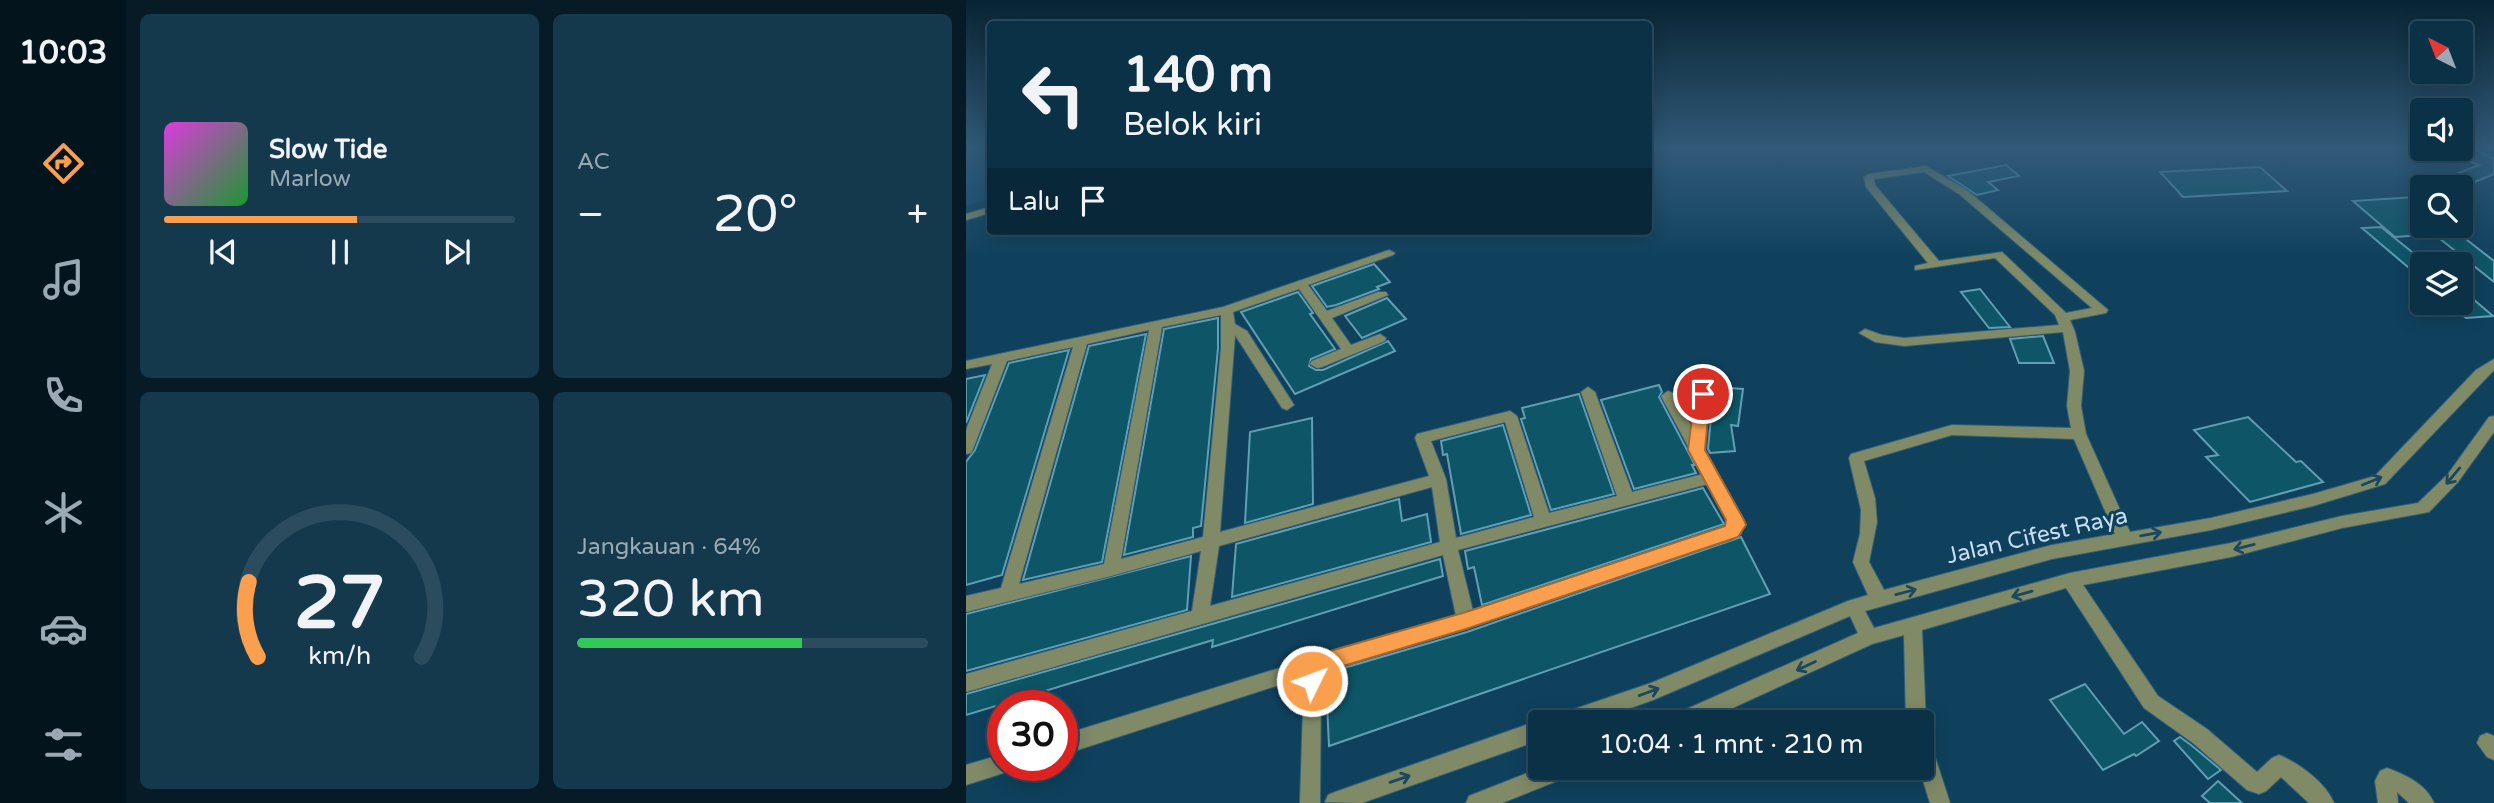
<!DOCTYPE html>
<html lang="id">
<meta charset="utf-8">
<style>
:root{--surface:#0b3146;--page:#14394d;--text:#f1f3f6;--muted:#9aa9b3;--line:#2b4c5f;--accent:#fa9f4e}
body{margin:0;font-family:"Varela Round",sans-serif;background:var(--page);color:var(--text);height:100vh;display:flex;flex-direction:column;font-size:26px;white-space:nowrap}
*{box-sizing:border-box;margin:0}
p{font-size:23px;color:var(--muted)}
.icon{flex:none;width:38px;height:38px;fill:none;stroke:currentColor;stroke-width:2;stroke-linecap:round;stroke-linejoin:round}
.map{position:relative;flex:1;overflow:hidden}
.panel{display:flex;flex-direction:column;gap:14px;padding:14px;background:#061b26;width:840px}
.panel>*{flex:none}
.guide{position:absolute;left:21px;top:21px;width:665px;height:214px;border-radius:7px;box-shadow:0 4px 18px #0003,0 0 0 2px var(--line);background:#0b3146;color:var(--text);overflow:hidden}
.needle{width:46px;rotate:318deg}
.controls{position:absolute;left:1444px;top:21px;display:grid;gap:14px}
.controls a{display:grid;place-items:center;width:63px;height:63px;border-radius:7px;background:var(--surface);box-shadow:0 4px 18px #0003,0 0 0 2px var(--line);font-size:35px}
.speed{position:absolute;left:21px;top:690px;display:flex;gap:14px;font-size:35px;font-weight:700;text-align:center}
.speed>*{display:grid;place-content:center;width:91px;height:91px;border-radius:50%;background:var(--surface);box-shadow:0 4px 18px #0003,0 0 0 2px var(--line);line-height:1}
.speed .limit{border:10px solid #d22;background:#fff;color:#111}
.pin{position:absolute;display:grid;place-items:center;width:60px;height:60px;color:#fff;margin:-30px;border:4px solid #fff;border-radius:50%;box-shadow:0 2px 7px #0007}
.me{position:absolute;width:77px;margin:-38px;rotate:48deg;stroke-linejoin:round;filter:drop-shadow(0 0 5px #0008)}
.turn{display:flex;align-items:center;gap:24px;height:147px;padding:0 21px;font-size:32px}
.turn .icon{width:91px;height:91px;stroke-width:2.5}
.turn b{display:block;font-size:49px;line-height:60px}
.then{display:flex;align-items:center;height:66px;padding:0 21px;background:#0003;gap:14px;font-size:26px}
.big{font-size:52px;font-weight:600;line-height:1.1}
.panel .widget{flex:1;display:flex;flex-direction:column;justify-content:center;gap:10px;min-width:0;padding:0 24px;border-radius:10px;background:var(--page)}
.panel .dial{align-items:center;gap:0}
.dial svg{height:182px;overflow:visible;fill:none;stroke:var(--line);stroke-width:7;stroke-linecap:round;text-anchor:middle}
.dial text{fill:var(--text);stroke:none}
.song{display:flex;align-items:center;gap:21px}
.cover{width:84px;height:84px;border-radius:10px;background:linear-gradient(135deg,hsl(300 70% 55%),hsl(130 70% 35%))}
.played{height:7px;border-radius:4px;background:linear-gradient(90deg,var(--accent) 55%,var(--line) 55%)}
.keys{display:flex;justify-content:space-around;direction:ltr}
.heat{display:flex;justify-content:space-between;align-items:center;font-size:38px;direction:ltr}
.charge{height:10px;border-radius:5px;background:linear-gradient(90deg,#34c759 64%,var(--line) 0)}
.panel .tiles{flex:1;display:grid;gap:14px;grid-template-columns:repeat(2,1fr)}
.trip{position:absolute;left:562px;top:710px;width:406px;height:70px;border-radius:7px;background:var(--surface);box-shadow:0 4px 18px #0003,0 0 0 2px var(--line);font-weight:600;line-height:70px;text-align:center}
main{display:flex;flex:1;min-height:0}
.dock{display:flex;flex-direction:column;width:126px;justify-content:space-around;align-items:center;background:#04141c;color:var(--muted)}
.dock .icon{width:49px;height:49px}
.dock .selected{color:var(--accent)}
.dock b{font-size:32px;color:var(--text)}
.map>svg:first-child{display:block}
.built{fill:#0f4a6c}
.building{fill:#0d5567;stroke:#609fb3;stroke-width:2}
.lines{fill:none;stroke-linecap:round;stroke-linejoin:round}
.minor-casing{stroke:#34607a;stroke-width:2}
.minor{fill:#818a67;fill-rule:evenodd}
.oneway{stroke:#1a485e}
.route{fill:#fa9f4e;stroke:#a26733;stroke-width:2}
.labels{text-anchor:middle;stroke-width:6;stroke-linejoin:round;paint-order:stroke}
.street-label{font-size:23px;fill:#c6def0;stroke:#0f415d}
</style>
<main>
<nav class="dock">
<b>10:03</b>
<svg class="icon selected" aria-label="directions" viewBox="0 0 24 24"><path d="M12 3l9 9-9 9-9-9zM9 14v-3h6M13 9l2 2-2 2"/></svg>
<svg class="icon" aria-label="music" viewBox="0 0 24 24"><path d="M9 18V5l10-2v13"/><circle cx="6" cy="18" r="3"/><circle cx="16" cy="16" r="3"/></svg>
<svg class="icon" aria-label="phone" viewBox="0 0 24 24"><path d="M5 4h4l2 5-3 2q2 4 5 5l2-3 5 2v4C11 20 4 13 5 4z"/></svg>
<svg class="icon" aria-label="climate" viewBox="0 0 24 24"><path d="M12 3v18M4 7l16 10M4 17L20 7"/></svg>
<svg class="icon" aria-label="car" viewBox="0 0 24 24"><path d="M5 17H2v-5l4-1 3-4h7l3 4 3 1v5h-3M9 17h6M6 11h13"/><circle cx="7" cy="17" r="2"/><circle cx="17" cy="17" r="2"/></svg>
<svg class="icon" aria-label="filters" viewBox="0 0 24 24"><path d="M4 7h16M4 17h16"/><circle cx="9" cy="7" r="2"/><circle cx="15" cy="17" r="2"/></svg>
</nav>
<section class="panel">
<div class="tiles">
<div class="widget">
<div class="song"><i class="cover"></i><div><b>Slow Tide</b><p>Marlow</p></div></div>
<div class="played"></div>
<div class="keys"><svg class="icon" aria-label="previous" viewBox="0 0 24 24"><path d="M18 5L8 12l10 7zM5 5v14"/></svg><svg class="icon" aria-label="pause" viewBox="0 0 24 24"><path d="M8 5v14M16 5v14"/></svg><svg class="icon" aria-label="next" viewBox="0 0 24 24"><path d="M6 5l10 7-10 7zM19 5v14"/></svg></div>
</div>
<div class="widget"><p>AC</p>
<div class="heat"><a>−</a><b class="big">20°</b><a>+</a></div>
</div>
<div class="widget dial"><svg viewBox="0 0 100 80">
<path d="M14 69A42 42 0 1 1 86 69"/>
<path d="M14 69A42 42 0 0 1 10 36" stroke="#fa9f4e"/>
<text x="50" y="56" font-size="32" font-weight="700">27</text>
<text x="50" y="72" font-size="11">km/h</text>
</svg></div>
<div class="widget"><p>Jangkauan · 64%</p><b class="big">320 km</b><div class="charge"></div></div>
</div>
</section>
<div class="map">
<svg width="1528" height="803" viewBox="0 0 1528 803">
<rect width="100%" height="100%" fill="#0f415d"/>
<polygon class="built" points="0,147 24,147 24,199 0,206"/>
<g class="building">
<polygon points="1505,147 1528,159 1528,174 1509,182 1490,174 1513,165 1482,152"/>
<polygon points="1040,165 1053,176 1022,182 1032,190 1011,195 982,176"/>
<polygon points="1294,167 1321,191 1217,197 1194,172"/>
<polygon points="1449,197 1456,202 1456,235 1429,237 1387,201"/>
<polygon points="1458,226 1483,226 1528,261 1528,282"/>
<polygon points="1415,227 1456,260 1456,279 1396,228"/>
<polygon points="408,264 424,282 411,287 413,289 370,305 361,307 346,286"/>
<polygon points="1494,288 1527,316 1500,318 1483,303 1494,303"/>
<polygon points="1014,289 1044,327 1023,328 995,292"/>
<polygon points="332,292 347,313 344,314 369,349 345,359 343,366 350,370 357,370 422,341 429,351 329,394 275,312"/>
<polygon points="421,298 440,319 396,338 379,316"/>
<polygon points="252,318 252,348 235,526 227,528 227,537 158,555 198,329"/>
<polygon points="180,334 136,562 57,580 123,346"/>
<polygon points="1077,336 1088,363 1053,363 1044,339"/>
<polygon points="103,350 36,575 0,585 0,462 9,450 43,363"/>
<polygon points="19,375 0,423 0,379"/>
<polygon points="693,385 696,392 693,397 729,465 726,465 730,473 668,489 635,400"/>
<polygon points="748,387 777,389 772,426 765,425 769,451 744,453 742,449"/>
<polygon points="613,394 648,494 585,510 555,419 559,418 556,408"/>
<polygon points="1282,417 1330,462 1335,461 1357,482 1284,502 1240,457 1252,455 1228,430"/>
<polygon points="346,418 347,504 279,523 284,432"/>
<polygon points="537,425 565,515 495,534 481,454 477,455 475,441"/>
<polygon points="737,488 758,524 516,605 508,567 502,569 499,551"/>
<polygon points="433,499 436,521 461,514 465,542 266,597 270,544"/>
<polygon points="775,537 804,594 363,746 360,682 371,670 501,632"/>
<polygon points="225,556 221,610 0,671 0,614"/>
<polygon points="474,559 477,576 246,647 247,640 0,715 0,694"/>
<polygon points="1119,684 1158,734 1176,722 1193,741 1170,756 1168,754 1137,770 1084,700"/>
<polygon points="1214,737 1225,745 1255,770 1242,779 1208,741"/>
<polygon points="1252,781 1276,803 1244,803 1236,796"/>
</g>
<g class="lines">
<g class="minor-casing">
<g id="minor">
<path d="M 960,166 L 1001,190 L 1142,310 L 1140,313 L 1104,320 L 1109,332 L 1118,371 L 1115,406 L 1120,434 L 1164,532 L 1245,518 L 1347,494 L 1409,476 L 1510,370 L 1528,359 L 1528,370 L 1419,484 L 1347,506 L 1245,530 L 1086,559 L 899,611 L 908,628 L 1104,573 L 1265,543 L 1376,516 L 1452,503 L 1482,474 L 1523,417 L 1528,416 L 1528,432 L 1492,482 L 1463,512 L 1376,528 L 1265,557 L 1117,585 L 1192,696 L 1241,729 L 1291,772 L 1306,758 L 1313,755 C 1333,763 1360,783 1368,803 L 1343,803 L 1315,777 L 1300,791 L 1293,794 L 1281,790 L 1227,743 L 1178,708 L 1100,588 L 956,630 L 960,723 L 956,730 L 956,723 L 940,723 L 938,635 L 906,644 L 734,723 L 702,723 L 705,716 L 892,633 L 884,616 L 687,700 L 623,723 L 585,723 L 588,716 L 685,683 L 882,601 L 902,595 L 887,562 L 894,534 L 895,510 L 883,458 L 885,454 L 986,425 L 1105,428 L 1101,406 L 1104,371 L 1097,332 L 938,346 L 909,342 L 893,333 L 899,329 L 916,335 L 938,338 L 1093,325 L 1089,315 L 1029,258 L 949,270 L 949,266 L 962,263 L 900,187 L 898,177 L 903,174 ZM 958,172 L 993,194 L 1126,308 L 1100,313 L 1036,252 L 973,261 L 909,185 L 908,179 ZM 986,435 L 1108,439 L 1149,534 L 1086,545 L 918,590 L 903,562 L 911,522 L 909,498 L 898,461 Z"/>
<polygon points="24,207 24,213 0,220 0,214"/>
<path d="M 423,250 L 429,253 L 427,255 L 342,285 L 361,311 L 412,292 L 420,292 L 422,295 L 366,318 L 385,345 L 414,334 L 420,338 L 419,341 L 356,367 L 351,368 L 344,364 L 346,361 L 375,349 L 333,289 L 267,312 L 269,324 L 281,331 L 328,405 L 321,410 L 316,408 L 269,335 L 254,532 L 463,476 L 449,438 L 451,434 L 544,411 L 551,416 L 583,513 L 651,496 L 615,392 L 622,387 L 629,392 L 666,492 L 737,474 L 695,396 L 702,391 L 707,393 L 726,427 L 730,394 L 737,389 L 742,391 L 744,394 L 739,450 L 777,520 L 775,534 L 766,539 L 500,629 L 370,668 L 355,684 L 354,803 L 334,803 L 334,801 L 338,677 L 96,755 L 96,735 L 359,654 L 490,616 L 477,555 L 0,692 L 0,674 L 226,611 L 235,551 L 145,576 L 0,612 L 0,596 L 35,588 L 107,347 L 41,361 L 7,449 L 5,453 L 0,454 L 0,430 L 26,364 L 0,369 L 0,361 L 257,307 ZM 255,315 L 255,348 L 237,537 L 155,559 L 196,327 ZM 183,330 L 138,564 L 53,584 L 121,344 ZM 539,422 L 568,517 L 490,538 L 480,479 L 465,441 ZM 742,484 L 761,520 L 761,526 L 754,529 L 507,611 L 492,550 ZM 466,487 L 474,542 L 244,606 L 253,546 Z"/>
<polygon points="574,720 580,723 574,723 574,740 396,803 359,802 362,795 369,792"/>
<polygon points="1521,733 1528,736 1528,760 1521,757 1511,743 1514,736"/>
<polygon points="956,735 963,738 984,803 964,803 953,768 956,768"/>
<polygon points="37,754 37,765 47,765 44,771 0,785 0,765"/>
<polygon points="574,768 609,768 606,775 536,803 500,803 503,796"/>
<path d="M 1421,768 C 1440,775 1460,784 1468,803 L 1443,803 L 1431,792 L 1432,803 L 1412,803 L 1409,781 L 1414,771 Z"/>
</g>
</g>
<use href="#minor" class="minor"/>
</g>
<defs><path id="oneway-shaft" d="M-6 0H5M1.5-3L5.5 0L1.5 3" fill="none" stroke-width="1.6" stroke-linecap="round" stroke-linejoin="round" transform="scale(1.75)"/></defs>
<g class="oneway">
<use href="#oneway-shaft" transform="translate(1487 476) rotate(130)"/>
<use href="#oneway-shaft" transform="translate(1406 481) rotate(-22)"/>
<use href="#oneway-shaft" transform="translate(1185 534) rotate(-10)"/>
<use href="#oneway-shaft" transform="translate(1278 547) rotate(166)"/>
<use href="#oneway-shaft" transform="translate(940 592) rotate(-15)"/>
<use href="#oneway-shaft" transform="translate(1056 594) rotate(164)"/>
<use href="#oneway-shaft" transform="translate(840 666) rotate(155)"/>
<use href="#oneway-shaft" transform="translate(683 692) rotate(-20)"/>
<use href="#oneway-shaft" transform="translate(434 779) rotate(-19)"/>
</g>
<linearGradient id="sky" x2="0" y2="1"><stop stop-color="#082433"/><stop offset="0.57" stop-color="#315a78"/><stop offset="1" stop-color="#315a78" stop-opacity="0"/></linearGradient>
<rect width="1528" height="259" fill="url(#sky)"/>
<polygon class="route" points="737,389 744,394 739,450 778,520 780,525 772,537 500,629 371,668 353,688 346,691 338,688 335,681 356,654 364,651 500,612 759,526 760,520 722,450 729,394"/>
<g class="labels">
<g class="street-label">
<text transform="translate(1071 535) rotate(-13)" y="8">Jalan Cifest Raya</text>
</g>
</g>
</svg>
<div class="controls">
<a><svg class="needle" viewBox="-14 -14 28 28"><path d="M0-13l5 13h-10z" fill="#e53935"/><path d="M0 13l5-13h-10z" fill="#9aa9b3"/></svg></a>
<a><svg class="icon" aria-label="sound" viewBox="0 0 24 24"><path d="M4 9h4l5-4v14l-5-4H4zM17 9q2 3 0 6"/></svg></a>
<a><svg class="icon" aria-label="search" viewBox="0 0 24 24"><circle cx="10" cy="10" r="6"/><path d="M15 15l6 6"/></svg></a>
<a><svg class="icon" aria-label="layers" viewBox="0 0 24 24"><path d="M12 4l9 5-9 5-9-5zM3 14l9 5 9-5"/></svg></a>
</div>
<div class="speed"><div class="limit">30</div></div>
<div class="pin" style="left:737px;top:394px;background:#d93025"><svg class="icon" aria-label="arrive" viewBox="0 0 24 24"><path d="M6 21V4h12l-3 4 3 4H6"/></svg></div>
<svg class="me" style="left:346px;top:681px" viewBox="-20 -20 40 40"><circle r="17" fill="#fa9f4e" stroke="#fff" stroke-width="3"/><path d="M0-11L8 9 0 5-8 9z" fill="#fff"/></svg>
<div class="trip">10:04 · 1 mnt · 210 m</div>
<div class="guide">
<div class="turn"><svg class="icon" aria-label="left" viewBox="0 0 24 24"><path d="M17 20v-9H6M10 6l-5 5 5 5"/></svg><div><b>140 m</b>Belok kiri</div></div>
<div class="then">Lalu<svg class="icon" aria-label="arrive" viewBox="0 0 24 24"><path d="M6 21V4h12l-3 4 3 4H6"/></svg></div>
</div>
</div>
</main>
